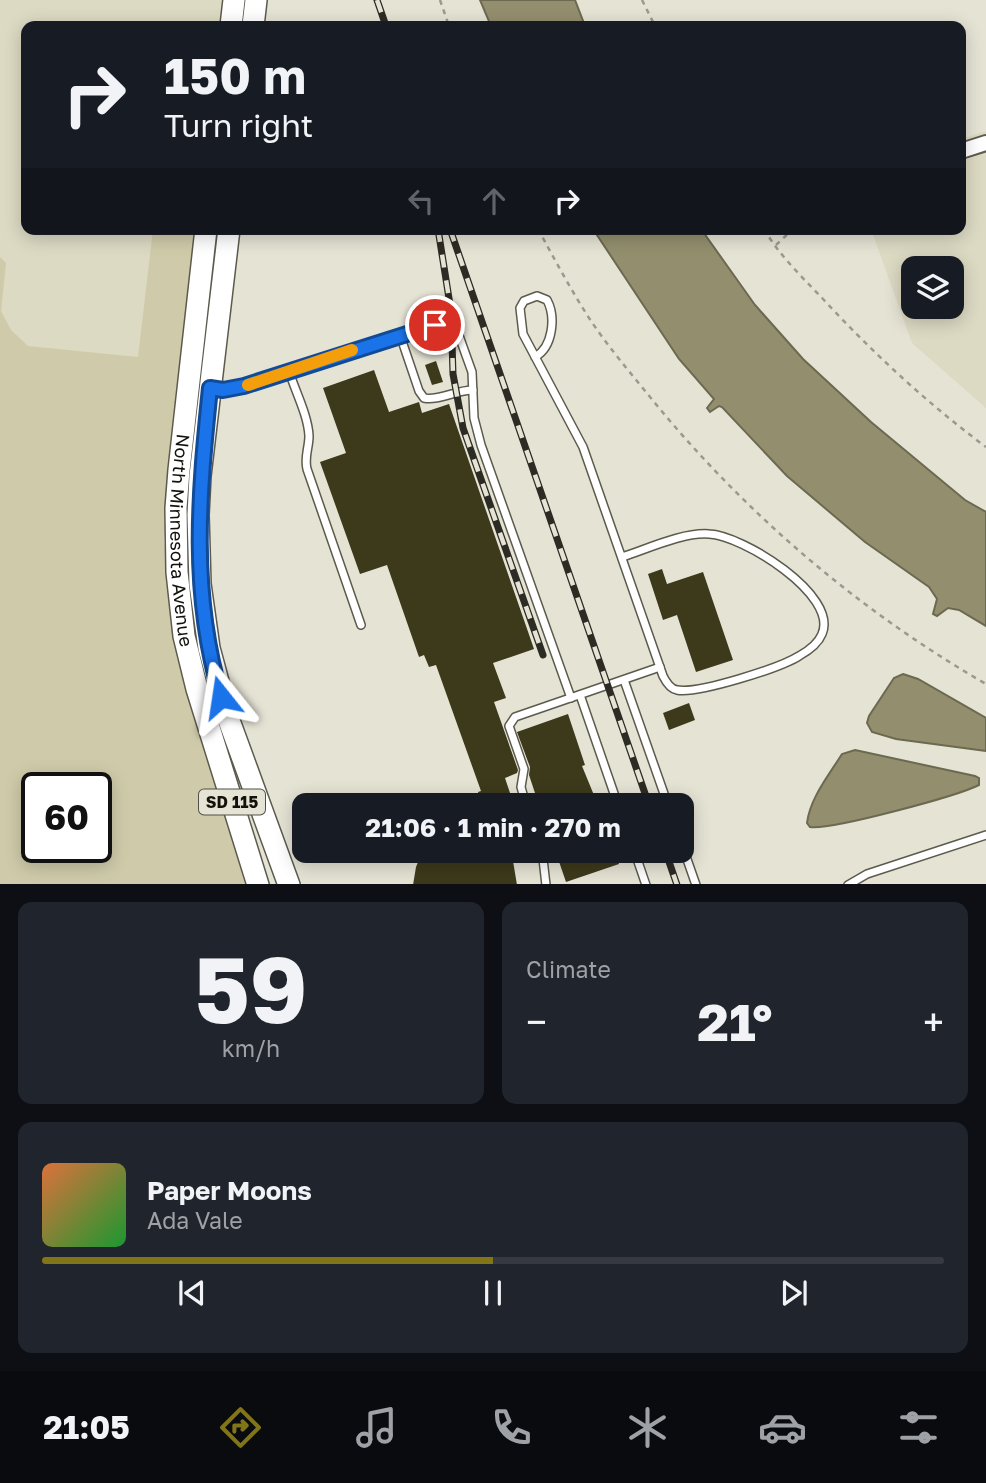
<!DOCTYPE html>
<meta charset="utf-8">
<style>
:root{--surface:#171b24;--page:#20242c;--text:#f1f3f6;--muted:#9ea1a6;--line:#363941;--accent:#817518}
body{margin:0;font-family:"Golos Text",sans-serif;background:var(--page);color:var(--text);height:100vh;display:flex;flex-direction:column;font-size:26px;white-space:nowrap}
*{box-sizing:border-box;margin:0}
p{font-size:23px;color:var(--muted)}
.icon{flex:none;width:38px;height:38px;fill:none;stroke:currentColor;stroke-width:2;stroke-linecap:round;stroke-linejoin:round}
.map{position:relative;height:884px;overflow:hidden}
.drawer{display:flex;flex-direction:column;gap:18px;padding:18px;background:#0d0f14;flex:1}
.drawer>*{flex:none}
.hud{position:absolute;left:21px;top:21px;width:945px;height:214px;border-radius:14px;box-shadow:0 4px 18px #0003;background:#171b24;color:var(--text);overflow:hidden}
.buttons{position:absolute;left:901px;top:256px;display:grid;gap:14px}
.buttons a{display:grid;place-items:center;width:63px;height:63px;border-radius:14px;background:var(--surface);box-shadow:0 4px 18px #0003;font-size:35px}
.speed{position:absolute;left:21px;top:772px;display:flex;gap:14px;font-size:35px;font-weight:700;text-align:center}
.speed>*{display:grid;place-content:center;width:91px;height:91px;border-radius:50%;background:var(--surface);box-shadow:0 4px 18px #0003;line-height:1}
.speed .limit{border:4px solid #111;border-radius:10px;background:#fff;color:#111}
.pin{position:absolute;display:grid;place-items:center;width:60px;height:60px;color:#fff;margin:-30px;border:4px solid #fff;border-radius:50%;box-shadow:0 2px 7px #0007}
.me{position:absolute;width:77px;margin:-38px;rotate:345deg;stroke-linejoin:round;filter:drop-shadow(0 0 5px #0008)}
.turn{display:flex;align-items:center;gap:24px;height:147px;padding:0 28px;font-size:32px}
.turn .icon{width:91px;height:91px;stroke-width:2.5}
.turn b{display:block;font-size:49px;line-height:60px}
.lanes{display:flex;align-items:center;height:66px;padding:0 28px;background:#0003;justify-content:center;gap:35px;direction:ltr}
.lanes .off{opacity:.35}
.big{font-size:52px;font-weight:700;line-height:1.1}
.drawer .tile{flex:1;display:flex;flex-direction:column;justify-content:center;gap:10px;min-width:0;padding:0 24px;border-radius:14px;background:var(--page)}
.drawer .dial{align-items:center;gap:0}
.dial b{font-size:91px;line-height:1}
.song{display:flex;align-items:center;gap:21px}
.cover{width:84px;height:84px;border-radius:10px;background:linear-gradient(135deg,hsl(20 70% 55%),hsl(130 70% 35%))}
.played{height:7px;border-radius:4px;background:linear-gradient(90deg,var(--accent) 50%,var(--line) 50%)}
.keys{display:flex;justify-content:space-around;direction:ltr}
.heat{display:flex;justify-content:space-between;align-items:center;font-size:38px;direction:ltr}
.drawer .tiles{flex:1;display:grid;gap:18px;grid-template-columns:1fr 1fr}
.tile:last-child{grid-column:span 2}
.trip{position:absolute;left:292px;top:793px;width:402px;height:70px;border-radius:14px;background:var(--surface);box-shadow:0 4px 18px #0003;font-weight:700;line-height:70px;text-align:center}
.menu{display:flex;height:112px;justify-content:space-around;align-items:center;background:#090b0e;color:var(--muted)}
.menu .icon{width:49px;height:49px}
.menu .on{color:var(--accent)}
.menu b{font-size:32px;color:var(--text)}
.map>svg:first-child{display:block}
.built{fill:#dcdac3;fill-rule:evenodd}
.green{fill:#cfcbaa;fill-rule:evenodd}
.water{fill:#938f6e;stroke:#6c6951;stroke-width:2}
.building{fill:#3d391b}
.lines{fill:none;stroke-linecap:round;stroke-linejoin:round}
.service-casing{stroke:#5c5a4d;stroke-width:10}
.minor-casing{stroke:#5c5a4d;stroke-width:18}
.primary-casing{stroke:#5c5a4d;stroke-width:24}
.path{stroke:#9b9a8e;stroke-width:2.5;stroke-dasharray:5 5;stroke-linecap:butt}
.service{stroke:#fff;stroke-width:7}
.minor{stroke:#fff;stroke-width:14}
.primary{stroke:#fff;stroke-width:21}
.rail-casing{stroke:#2c2b24;stroke-width:7}
.rail{stroke:#e5e3d4;stroke-width:4.5;stroke-dasharray:13;stroke-linecap:butt}
.route-casing{stroke:#114b97;stroke-width:18}
.route{stroke:#1a73e8;stroke-width:12}
.slow{stroke:#f59e0b;stroke-width:12}
.labels{text-anchor:middle;stroke-width:7;stroke-linejoin:round;paint-order:stroke}
.shield{fill:#e5e3d4;stroke:#515048;stroke-width:2}
.shield-label{font-size:16px;font-weight:bold;fill:#12110c}
.street-label{font-size:18px;fill:#12110c;stroke:#e5e3d4}
</style>
<div class="map">
<svg width="986" height="885" viewBox="0 0 986 885">
<rect width="100%" height="100%" fill="#e5e3d4"/>
<g class="built">
<path d="M 0,0 L 222,0 L 219,26 L 26,26 L 26,229 L 197,229 L 170,463 L 164,542 L 177,648 L 245,884 L 0,884 ZM 37,788 L 96,788 L 96,847 L 37,847 Z"/>
<path d="M 986,131 L 986,408 L 912,343 L 871,229 L 961,229 L 961,139 ZM 914,268 L 952,268 L 952,306 L 914,306 Z"/>
</g>
<path class="green" d="M 153,229 L 197,229 L 170,463 L 164,542 L 177,648 L 245,884 L 0,884 L 0,257 L 6,263 L 1,311 L 11,330 L 28,346 L 138,357 ZM 37,788 L 96,788 L 96,847 L 37,847 Z"/>
<g class="water">
<polygon points="480,0 575,0 585,26 491,26"/>
<polygon points="593,229 701,229 755,305 803,359 871,422 965,500 986,512 986,626 959,610 948,608 937,616 933,614 937,599 929,587 865,542 787,476 722,407 719,406 710,412 707,408 714,399 679,359"/>
<polygon points="903,674 918,679 986,718 986,751 896,739 872,732 867,723 869,716 894,678"/>
<path d="M 855,750 L 975,776 L 979,778 L 979,785 C 957,796 832,830 810,827 L 807,823 C 810,798 829,775 842,754 Z"/>
</g>
<g class="building">
<polygon points="436,361 443,382 432,385 425,365"/>
<polygon points="374,370 389,412 419,402 422,413 449,404 534,649 493,663 506,698 494,702 518,770 517,773 505,778 514,805 482,805 478,792 481,791 436,665 429,667 424,655 419,657 387,565 360,574 320,462 346,453 323,388"/>
<polygon points="662,569 667,584 703,572 733,660 696,672 677,615 663,620 648,574"/>
<polygon points="689,703 695,720 669,730 663,713"/>
<polygon points="568,714 585,765 582,766 598,805 539,805 529,775 530,767 517,732"/>
<polygon points="423,850 506,850 513,861 517,885 413,885 416,867"/>
<polygon points="555,850 614,850 619,864 566,882"/>
</g>
<g class="lines">
<g class="service-casing">
<g id="service">
<path d="M 400,335 L 419,391 L 424,398 C 438,401 457,390 473,390"/>
<path d="M 535,357 C 553,347 556,317 547,300 L 537,296 L 524,301 L 520,308 L 523,334 L 583,447 L 663,676 C 666,682 670,689 677,690 C 698,694 780,668 799,656 C 808,651 818,644 822,634 C 839,595 742,535 709,534 C 683,532 647,549 622,557"/>
<path d="M 289,371 C 295,391 308,415 309,436 C 309,448 304,457 307,469 L 361,625"/>
<polyline points="214,390 231,389 244,386 426,326 444,326 458,333 472,372 474,418 481,445 571,698"/>
<polyline points="624,680 668,805"/>
<polyline points="580,695 618,805"/>
<polyline points="526,805 521,787 524,769 509,726 515,717 660,667"/>
<polyline points="682,845 696,885"/>
<polyline points="542,850 546,885"/>
<polyline points="634,850 646,885"/>
<polyline points="848,885 867,874 986,835"/>
</g>
</g>
<g class="minor-casing">
<polyline id="minor" points="961,151 986,143"/>
</g>
<g class="primary-casing">
<g id="primary">
<polyline points="231,26 234,0"/>
<polyline points="253,26 256,0"/>
<path id="s1" d="M 206,229 L 179,470 L 176,508 L 177,572 L 184,636 L 197,689 L 258,885"/>
<polyline points="229,229 200,476 198,515 200,584 209,648 227,715 289,885"/>
</g>
</g>
<g class="path">
<polyline points="440,0 449,26"/>
<polyline points="642,0 655,26"/>
<path d="M 538,229 C 555,260 572,292 591,321 C 608,346 627,369 646,392 C 740,509 856,609 986,684"/>
<path d="M 764,229 C 779,255 802,277 823,299 C 873,353 927,403 986,447"/>
<polyline points="776,245 793,229"/>
</g>
<use href="#service" class="service"/>
<use href="#minor" class="minor"/>
<use href="#primary" class="primary"/>
<g class="rail-casing">
<g id="rail">
<polyline points="377,0 386,26"/>
<polyline points="438,229 451,311 453,374 463,428 543,655"/>
<polyline points="450,229 649,805"/>
<polyline points="665,850 677,885"/>
</g>
</g>
<use href="#rail" class="rail"/>
</g>
<g class="lines">
<g class="route-casing">
<path id="route" d="M 221,697 C 190,592 199,495 210,388 L 223,390 L 244,386 L 435,325"/>
</g>
<use href="#route" class="route"/>
<polyline class="slow" points="248,385 352,350"/>
</g>
<g class="labels">
<rect class="shield" x="199" y="789.5" width="66" height="25" rx="5"/>
<g class="shield-label">
<text x="232" y="808">SD 115</text>
</g>
<g class="street-label">
<text dy="6" stroke="none"><textPath href="#s1" startOffset="313">North Minnesota Avenue</textPath></text>
</g>
</g>
</svg>
<div class="buttons">
<a><svg class="icon" aria-label="layers" viewBox="0 0 24 24"><path d="M12 4l9 5-9 5-9-5zM3 14l9 5 9-5"/></svg></a>
</div>
<div class="speed"><div class="limit">60</div></div>
<div class="pin" style="left:435px;top:325px;background:#d93025"><svg class="icon" aria-label="arrive" viewBox="0 0 24 24"><path d="M6 21V4h12l-3 4 3 4H6"/></svg></div>
<svg class="me" style="left:221px;top:697px" viewBox="-20 -20 40 40"><path d="M0-17L14 15 0 8-14 15z" fill="#1a73e8" stroke="#fff" stroke-width="4"/></svg>
<div class="trip">21:06 · 1 min · 270 m</div>
<div class="hud">
<div class="turn"><svg class="icon" aria-label="right" viewBox="0 0 24 24"><path d="M7 20v-9h11M14 6l5 5-5 5"/></svg><div><b>150 m</b>Turn right</div></div>
<div class="lanes"><svg class="icon off" aria-label="left" viewBox="0 0 24 24"><path d="M17 20v-9H6M10 6l-5 5 5 5"/></svg><svg class="icon off" aria-label="ahead" viewBox="0 0 24 24"><path d="M12 20V5M6 11l6-6 6 6"/></svg><svg class="icon" aria-label="right" viewBox="0 0 24 24"><path d="M7 20v-9h11M14 6l5 5-5 5"/></svg></div>
</div>
</div>
<section class="drawer">
<div class="tiles">
<div class="tile dial"><b>59</b><p>km/h</p></div>
<div class="tile"><p>Climate</p>
<div class="heat"><a>−</a><b class="big">21°</b><a>+</a></div>
</div>
<div class="tile">
<div class="song"><i class="cover"></i><div><b>Paper Moons</b><p>Ada Vale</p></div></div>
<div class="played"></div>
<div class="keys"><svg class="icon" aria-label="previous" viewBox="0 0 24 24"><path d="M18 5L8 12l10 7zM5 5v14"/></svg><svg class="icon" aria-label="pause" viewBox="0 0 24 24"><path d="M8 5v14M16 5v14"/></svg><svg class="icon" aria-label="next" viewBox="0 0 24 24"><path d="M6 5l10 7-10 7zM19 5v14"/></svg></div>
</div>
</div>
</section>
<nav class="menu">
<b>21:05</b>
<svg class="icon on" aria-label="directions" viewBox="0 0 24 24"><path d="M12 3l9 9-9 9-9-9zM9 14v-3h6M13 9l2 2-2 2"/></svg>
<svg class="icon" aria-label="music" viewBox="0 0 24 24"><path d="M9 18V5l10-2v13"/><circle cx="6" cy="18" r="3"/><circle cx="16" cy="16" r="3"/></svg>
<svg class="icon" aria-label="phone" viewBox="0 0 24 24"><path d="M5 4h4l2 5-3 2q2 4 5 5l2-3 5 2v4C11 20 4 13 5 4z"/></svg>
<svg class="icon" aria-label="climate" viewBox="0 0 24 24"><path d="M12 3v18M4 7l16 10M4 17L20 7"/></svg>
<svg class="icon" aria-label="car" viewBox="0 0 24 24"><path d="M5 17H2v-5l4-1 3-4h7l3 4 3 1v5h-3M9 17h6M6 11h13"/><circle cx="7" cy="17" r="2"/><circle cx="17" cy="17" r="2"/></svg>
<svg class="icon" aria-label="filters" viewBox="0 0 24 24"><path d="M4 7h16M4 17h16"/><circle cx="9" cy="7" r="2"/><circle cx="15" cy="17" r="2"/></svg>
</nav>
